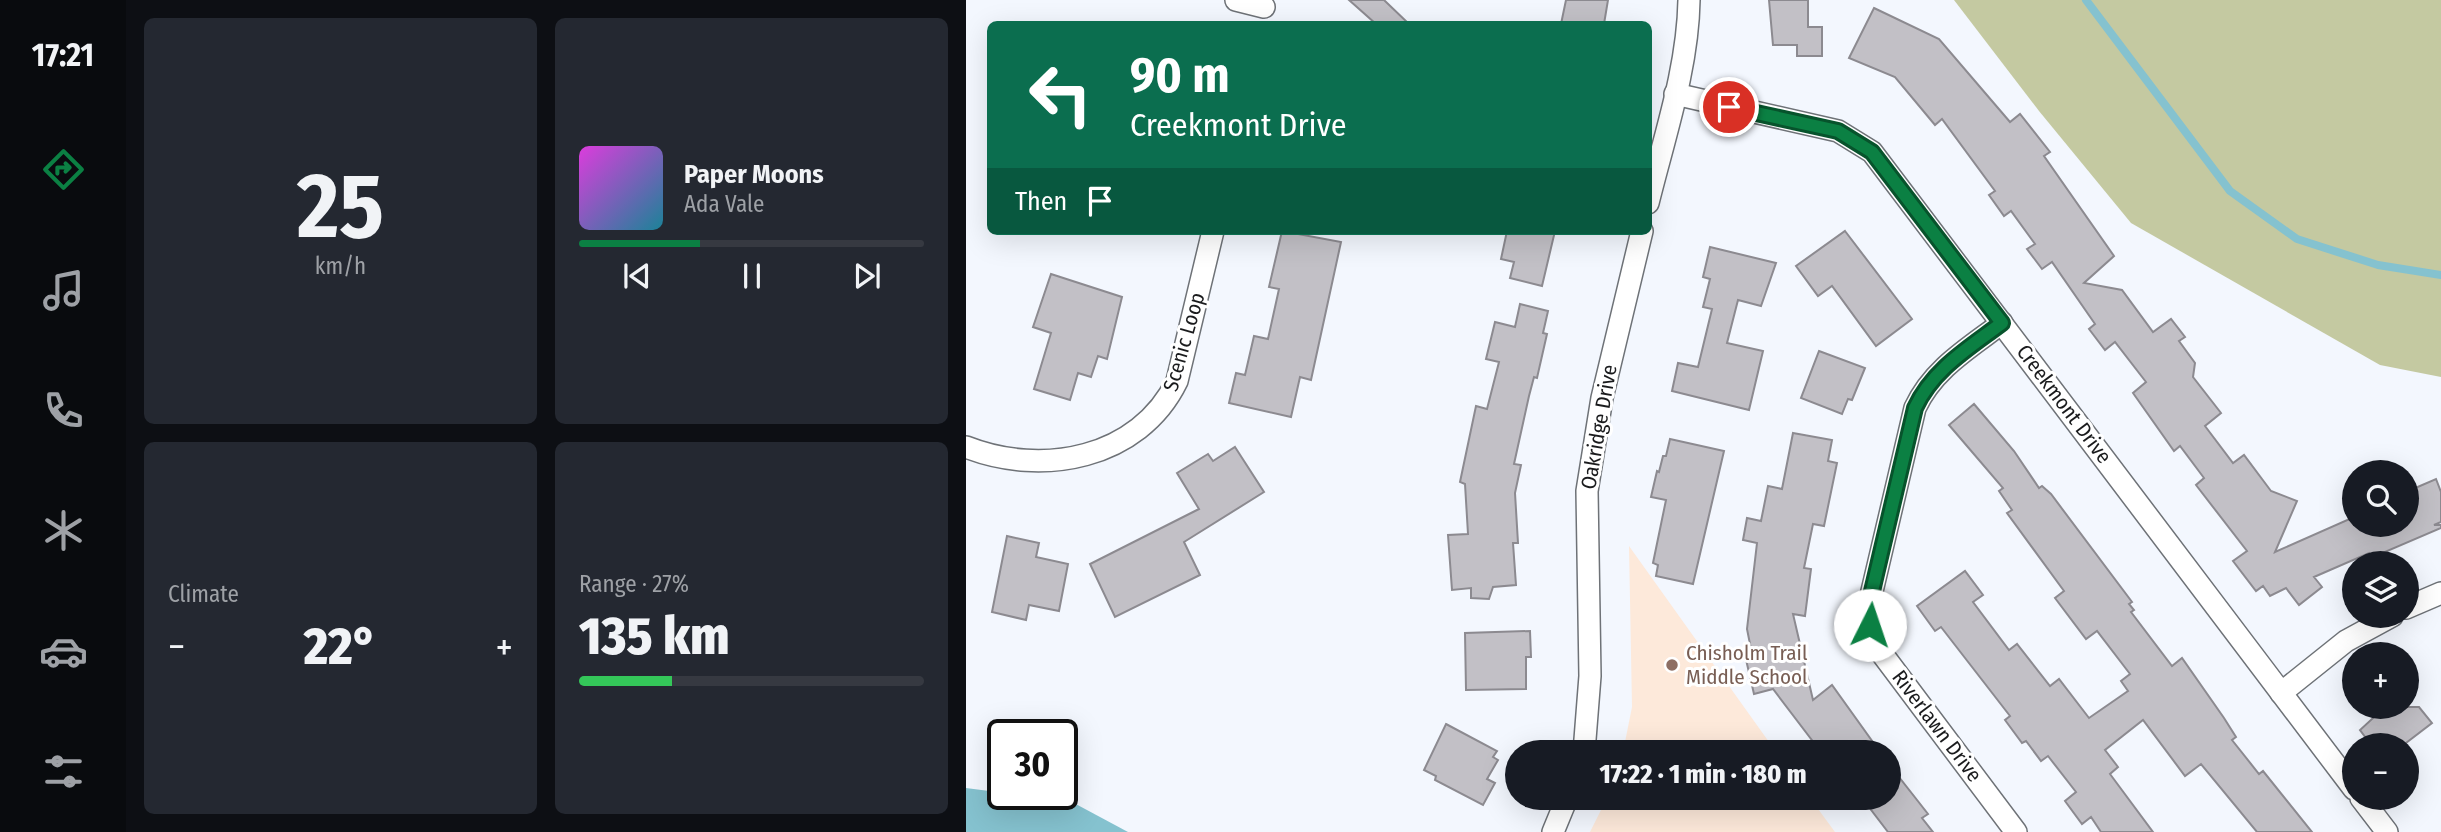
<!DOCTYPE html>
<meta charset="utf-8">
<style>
:root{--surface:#171b24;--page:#242831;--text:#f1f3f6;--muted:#9ea1a6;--line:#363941;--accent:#0b8043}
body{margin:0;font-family:"Fira Sans Condensed",sans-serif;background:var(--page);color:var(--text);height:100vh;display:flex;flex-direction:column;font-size:26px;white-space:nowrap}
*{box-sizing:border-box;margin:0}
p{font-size:23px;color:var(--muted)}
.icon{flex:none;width:38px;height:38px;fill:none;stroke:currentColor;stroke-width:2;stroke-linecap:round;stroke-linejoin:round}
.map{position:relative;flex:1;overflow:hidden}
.sheet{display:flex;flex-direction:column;gap:18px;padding:18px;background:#0d0f14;width:840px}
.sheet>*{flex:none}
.top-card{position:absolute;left:21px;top:21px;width:665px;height:214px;border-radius:10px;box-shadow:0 7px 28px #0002;background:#0b6e4f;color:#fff;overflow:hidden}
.buttons{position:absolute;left:1376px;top:460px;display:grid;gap:14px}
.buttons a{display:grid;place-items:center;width:77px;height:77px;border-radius:50%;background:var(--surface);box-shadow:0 7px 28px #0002;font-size:35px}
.speed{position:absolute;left:21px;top:719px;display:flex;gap:14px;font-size:35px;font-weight:700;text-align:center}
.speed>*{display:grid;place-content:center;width:91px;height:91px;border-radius:50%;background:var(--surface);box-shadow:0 7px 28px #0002;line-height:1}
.speed .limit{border:4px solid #111;border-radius:10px;background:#fff;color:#111}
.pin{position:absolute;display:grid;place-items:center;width:60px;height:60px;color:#fff;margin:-30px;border:4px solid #fff;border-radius:50%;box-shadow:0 2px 7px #0007}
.me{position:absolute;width:77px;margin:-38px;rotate:4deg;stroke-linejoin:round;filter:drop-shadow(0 0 5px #0008)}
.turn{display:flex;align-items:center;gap:24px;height:147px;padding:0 28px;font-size:32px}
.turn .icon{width:91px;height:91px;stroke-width:2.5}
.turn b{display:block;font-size:49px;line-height:60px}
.then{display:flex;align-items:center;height:66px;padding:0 28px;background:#0003;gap:14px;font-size:26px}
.big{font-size:52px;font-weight:800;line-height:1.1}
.sheet .widget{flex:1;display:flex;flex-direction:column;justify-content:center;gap:10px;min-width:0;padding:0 24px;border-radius:10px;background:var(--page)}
.sheet .dial{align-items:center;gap:0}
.dial b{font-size:91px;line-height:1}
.song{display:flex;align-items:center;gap:21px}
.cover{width:84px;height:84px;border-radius:10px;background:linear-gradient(135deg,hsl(300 70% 55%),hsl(190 70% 35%))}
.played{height:7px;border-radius:4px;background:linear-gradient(90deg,var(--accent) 35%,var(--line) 35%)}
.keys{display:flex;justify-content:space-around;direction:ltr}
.heat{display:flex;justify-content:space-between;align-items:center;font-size:38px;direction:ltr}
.charge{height:10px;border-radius:5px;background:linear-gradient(90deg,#34c759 27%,var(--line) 0)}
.sheet .tiles{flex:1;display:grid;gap:18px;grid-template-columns:repeat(2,1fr)}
.trip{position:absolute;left:539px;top:740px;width:396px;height:70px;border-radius:35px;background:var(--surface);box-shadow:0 7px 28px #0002;font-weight:800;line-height:70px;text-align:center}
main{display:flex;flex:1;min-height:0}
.tabs{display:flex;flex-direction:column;width:126px;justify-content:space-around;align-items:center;background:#090b0e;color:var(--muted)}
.tabs .icon{width:49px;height:49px}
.tabs .on{color:var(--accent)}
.tabs b{font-size:32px;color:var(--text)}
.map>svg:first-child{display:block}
.education{fill:#fde9da}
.green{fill:#c4c9a1}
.water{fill:#85c2cf}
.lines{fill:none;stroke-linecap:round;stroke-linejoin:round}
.stream{stroke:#85c2cf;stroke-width:8}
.building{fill:#c2c0c6;stroke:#8c8a90;stroke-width:2}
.street-casing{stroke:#6e7277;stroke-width:24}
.street{stroke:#fff;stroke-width:21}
.route-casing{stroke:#07532c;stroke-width:18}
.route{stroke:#0b8043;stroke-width:12}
.education-dot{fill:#8d6e63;stroke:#fff;stroke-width:2.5}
.labels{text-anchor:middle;stroke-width:6;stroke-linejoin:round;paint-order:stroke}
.street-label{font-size:21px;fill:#1a1b1d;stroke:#fff}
.education-label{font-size:21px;fill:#785e54;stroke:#fff;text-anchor:start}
</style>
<main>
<nav class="tabs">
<b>17:21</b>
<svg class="icon on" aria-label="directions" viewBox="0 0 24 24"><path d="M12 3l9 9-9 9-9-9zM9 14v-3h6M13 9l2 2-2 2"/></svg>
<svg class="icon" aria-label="music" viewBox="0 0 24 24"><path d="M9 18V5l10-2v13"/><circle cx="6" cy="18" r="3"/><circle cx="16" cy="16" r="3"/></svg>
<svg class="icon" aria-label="phone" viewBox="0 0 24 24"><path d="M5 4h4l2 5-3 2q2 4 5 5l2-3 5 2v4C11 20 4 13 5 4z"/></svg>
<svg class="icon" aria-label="climate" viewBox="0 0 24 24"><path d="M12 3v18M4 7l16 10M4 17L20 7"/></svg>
<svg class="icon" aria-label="car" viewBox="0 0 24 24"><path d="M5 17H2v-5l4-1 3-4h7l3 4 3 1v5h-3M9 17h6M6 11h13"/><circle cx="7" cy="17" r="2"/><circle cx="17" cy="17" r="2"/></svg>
<svg class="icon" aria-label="filters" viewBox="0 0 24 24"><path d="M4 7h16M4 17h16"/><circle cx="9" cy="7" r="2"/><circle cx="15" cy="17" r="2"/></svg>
</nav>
<section class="sheet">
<div class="tiles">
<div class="widget dial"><b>25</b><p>km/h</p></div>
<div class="widget">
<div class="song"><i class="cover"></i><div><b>Paper Moons</b><p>Ada Vale</p></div></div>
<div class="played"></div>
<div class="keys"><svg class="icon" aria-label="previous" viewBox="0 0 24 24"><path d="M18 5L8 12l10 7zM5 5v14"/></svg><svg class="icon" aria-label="pause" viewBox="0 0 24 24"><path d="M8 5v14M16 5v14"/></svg><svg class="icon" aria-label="next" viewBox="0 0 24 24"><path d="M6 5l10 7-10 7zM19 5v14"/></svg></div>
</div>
<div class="widget"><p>Climate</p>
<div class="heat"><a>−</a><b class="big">22°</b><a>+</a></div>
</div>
<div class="widget"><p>Range · 27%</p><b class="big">135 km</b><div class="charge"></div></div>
</div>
</section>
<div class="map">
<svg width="1475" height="832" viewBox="0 0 1475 832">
<rect width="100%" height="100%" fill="#f3f7fe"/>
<g class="education">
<polygon points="663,546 808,749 810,752 657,752 666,707"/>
<polygon points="641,798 844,798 869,832 624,832"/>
</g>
<polygon class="green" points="988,0 1475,0 1475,377 1414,365 1165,223 1073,111"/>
<polygon class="water" points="0,788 106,802 162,832 0,832"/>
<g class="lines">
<polyline class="stream" points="1120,0 1264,191 1331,239 1412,265 1475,275"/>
</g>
<g class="building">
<polygon points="383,0 418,0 443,24 410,24"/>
<polygon points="600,0 642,0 638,24 595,24"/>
<polygon points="803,0 842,0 842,27 856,27 856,56 831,56 831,45 807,45"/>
<polygon points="908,8 973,39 1044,122 1054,114 1084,152 1078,156 1148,256 1118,283 1156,290 1187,332 1205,319 1219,337 1213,341 1229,363 1227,377 1255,413 1239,426 1267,463 1278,455 1305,491 1331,501 1309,552 1388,517 1388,525 1440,525 1440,492 1470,479 1475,492 1475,522 1468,525 1475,525 1475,528 1405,558 1403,553 1348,577 1356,587 1333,605 1320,588 1304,596 1297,586 1290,591 1267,561 1281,551 1230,485 1238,478 1214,446 1208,451 1167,393 1180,382 1149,342 1139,350 1123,329 1129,324 1086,262 1076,269 1061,249 1069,244 1045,211 1038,216 1023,195 1029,191 976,119 969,125 929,77 883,58"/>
<polygon points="316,231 375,242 345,380 334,377 325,417 263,403 270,373 279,375 288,336 302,339 313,289 303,287"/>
<polygon points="541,231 589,231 576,286 544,278 548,262 535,259"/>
<polygon points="879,231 946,319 910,346 866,286 852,296 830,266"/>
<polygon points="744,247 810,263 795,306 772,300 761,343 797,351 783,410 706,391 712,363 732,367 746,309 737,307 744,279 737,277"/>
<polygon points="85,274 156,297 141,359 132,356 125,377 112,373 104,400 68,389 85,333 67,327"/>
<polygon points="554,304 582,311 577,333 581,334 571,378 568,377 563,396 548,464 555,465 549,493 552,543 547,543 550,585 527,587 523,599 505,598 505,588 486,590 482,535 502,534 499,484 494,482 510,406 521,409 533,362 520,359 529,322 549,327"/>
<polygon points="853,351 899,368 886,400 882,399 876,414 835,398"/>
<polygon points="1008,404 1048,451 1073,488 1076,486 1085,494 1166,602 1163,604 1168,610 1165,612 1206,666 1216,658 1258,718 1270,737 1266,740 1293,774 1297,771 1346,832 1291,832 1235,764 1219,776 1177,720 1139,750 1152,767 1144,774 1187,832 1135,832 1125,817 1116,824 1099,801 1110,792 1082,756 1075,761 1060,741 1056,743 1039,720 1044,716 975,627 969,631 951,606 999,571 1017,595 1007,602 1043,650 1051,644 1084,686 1093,679 1123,718 1162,691 1155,681 1164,674 1131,631 1120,639 1089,598 1098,591 1041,513 1046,510 1033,491 1037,488 983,425"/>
<polygon points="827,433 866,440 862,461 871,463 858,526 847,524 838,568 845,569 839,616 827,614 847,700 866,685 914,752 855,752 807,689 788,694 778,651 785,649 781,629 791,543 777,540 781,518 795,521 802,486 816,489"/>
<polygon points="704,439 758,451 727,584 690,576 692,565 687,563 700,500 685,497 691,471 693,472 697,456 700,456"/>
<polygon points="269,447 298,492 218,542 234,575 149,617 124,564 233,509 211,473 242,454 247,461"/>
<polygon points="41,536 73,543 70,557 102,564 93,611 63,605 60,620 26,612"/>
<polygon points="564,631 565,657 560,657 560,689 500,690 499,633"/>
<polygon points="1419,707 1453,707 1466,723 1436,746 1406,746 1394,730"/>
<polygon points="480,724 531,751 527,757 532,760 521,779 529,783 517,805 469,780 470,776 458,770"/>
<polygon points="922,763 962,814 956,818 967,832 922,832 896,798 922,798"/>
</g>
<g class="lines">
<g class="street-casing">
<g id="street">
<polyline points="270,0 298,7"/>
<polyline points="709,94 872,131 906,152 1388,789"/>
<path d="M 682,203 C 698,138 722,68 723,0"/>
<path d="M 1036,323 C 1003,348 967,369 949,408 L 903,604 L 904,625 L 911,647 L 1050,832"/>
<path d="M 0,447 C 76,477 173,459 211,381 L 247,231"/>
<polyline points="1440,608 1475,593"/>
<polyline points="1315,693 1380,641 1426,616"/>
<polyline points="618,752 624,676 621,491 636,398 676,231"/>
<polyline points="1395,798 1421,832"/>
<polyline points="587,832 601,798"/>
</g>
</g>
<use href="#street" class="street"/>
</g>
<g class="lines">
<g class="route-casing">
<path id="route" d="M 763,107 L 872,131 L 906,152 L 1036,323 C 1003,348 967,369 949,408 L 903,604 L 904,625"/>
</g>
<use href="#route" class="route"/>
</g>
<circle class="education-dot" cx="706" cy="665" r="7"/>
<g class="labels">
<g class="street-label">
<text transform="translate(218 342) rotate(-74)" y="7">Scenic Loop</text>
<text transform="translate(1098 404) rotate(53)" y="7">Creekmont Drive</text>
<text transform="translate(633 427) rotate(-80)" y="7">Oakridge Drive</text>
<text transform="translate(971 726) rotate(53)" y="7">Riverlawn Drive</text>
</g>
<g class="education-label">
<text x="720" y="660">Chisholm Trail<tspan x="720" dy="24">Middle School</tspan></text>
</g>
</g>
</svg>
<div class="buttons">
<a><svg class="icon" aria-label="search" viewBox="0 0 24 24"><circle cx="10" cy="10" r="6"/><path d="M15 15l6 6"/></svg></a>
<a><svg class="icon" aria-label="layers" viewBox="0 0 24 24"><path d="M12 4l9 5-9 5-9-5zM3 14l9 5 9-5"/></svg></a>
<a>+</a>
<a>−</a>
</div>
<div class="speed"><div class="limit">30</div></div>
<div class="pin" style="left:763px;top:107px;background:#d93025"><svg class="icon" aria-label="arrive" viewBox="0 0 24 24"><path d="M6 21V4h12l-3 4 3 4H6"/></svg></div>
<svg class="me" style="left:904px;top:625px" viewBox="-20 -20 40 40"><circle r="19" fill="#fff"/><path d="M0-13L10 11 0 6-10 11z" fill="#0b8043"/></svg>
<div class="trip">17:22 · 1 min · 180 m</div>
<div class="top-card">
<div class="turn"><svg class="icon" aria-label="left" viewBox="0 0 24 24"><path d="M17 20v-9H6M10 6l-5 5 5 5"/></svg><div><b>90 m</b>Creekmont Drive</div></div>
<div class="then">Then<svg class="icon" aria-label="arrive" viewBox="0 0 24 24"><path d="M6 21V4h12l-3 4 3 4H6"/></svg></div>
</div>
</div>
</main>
